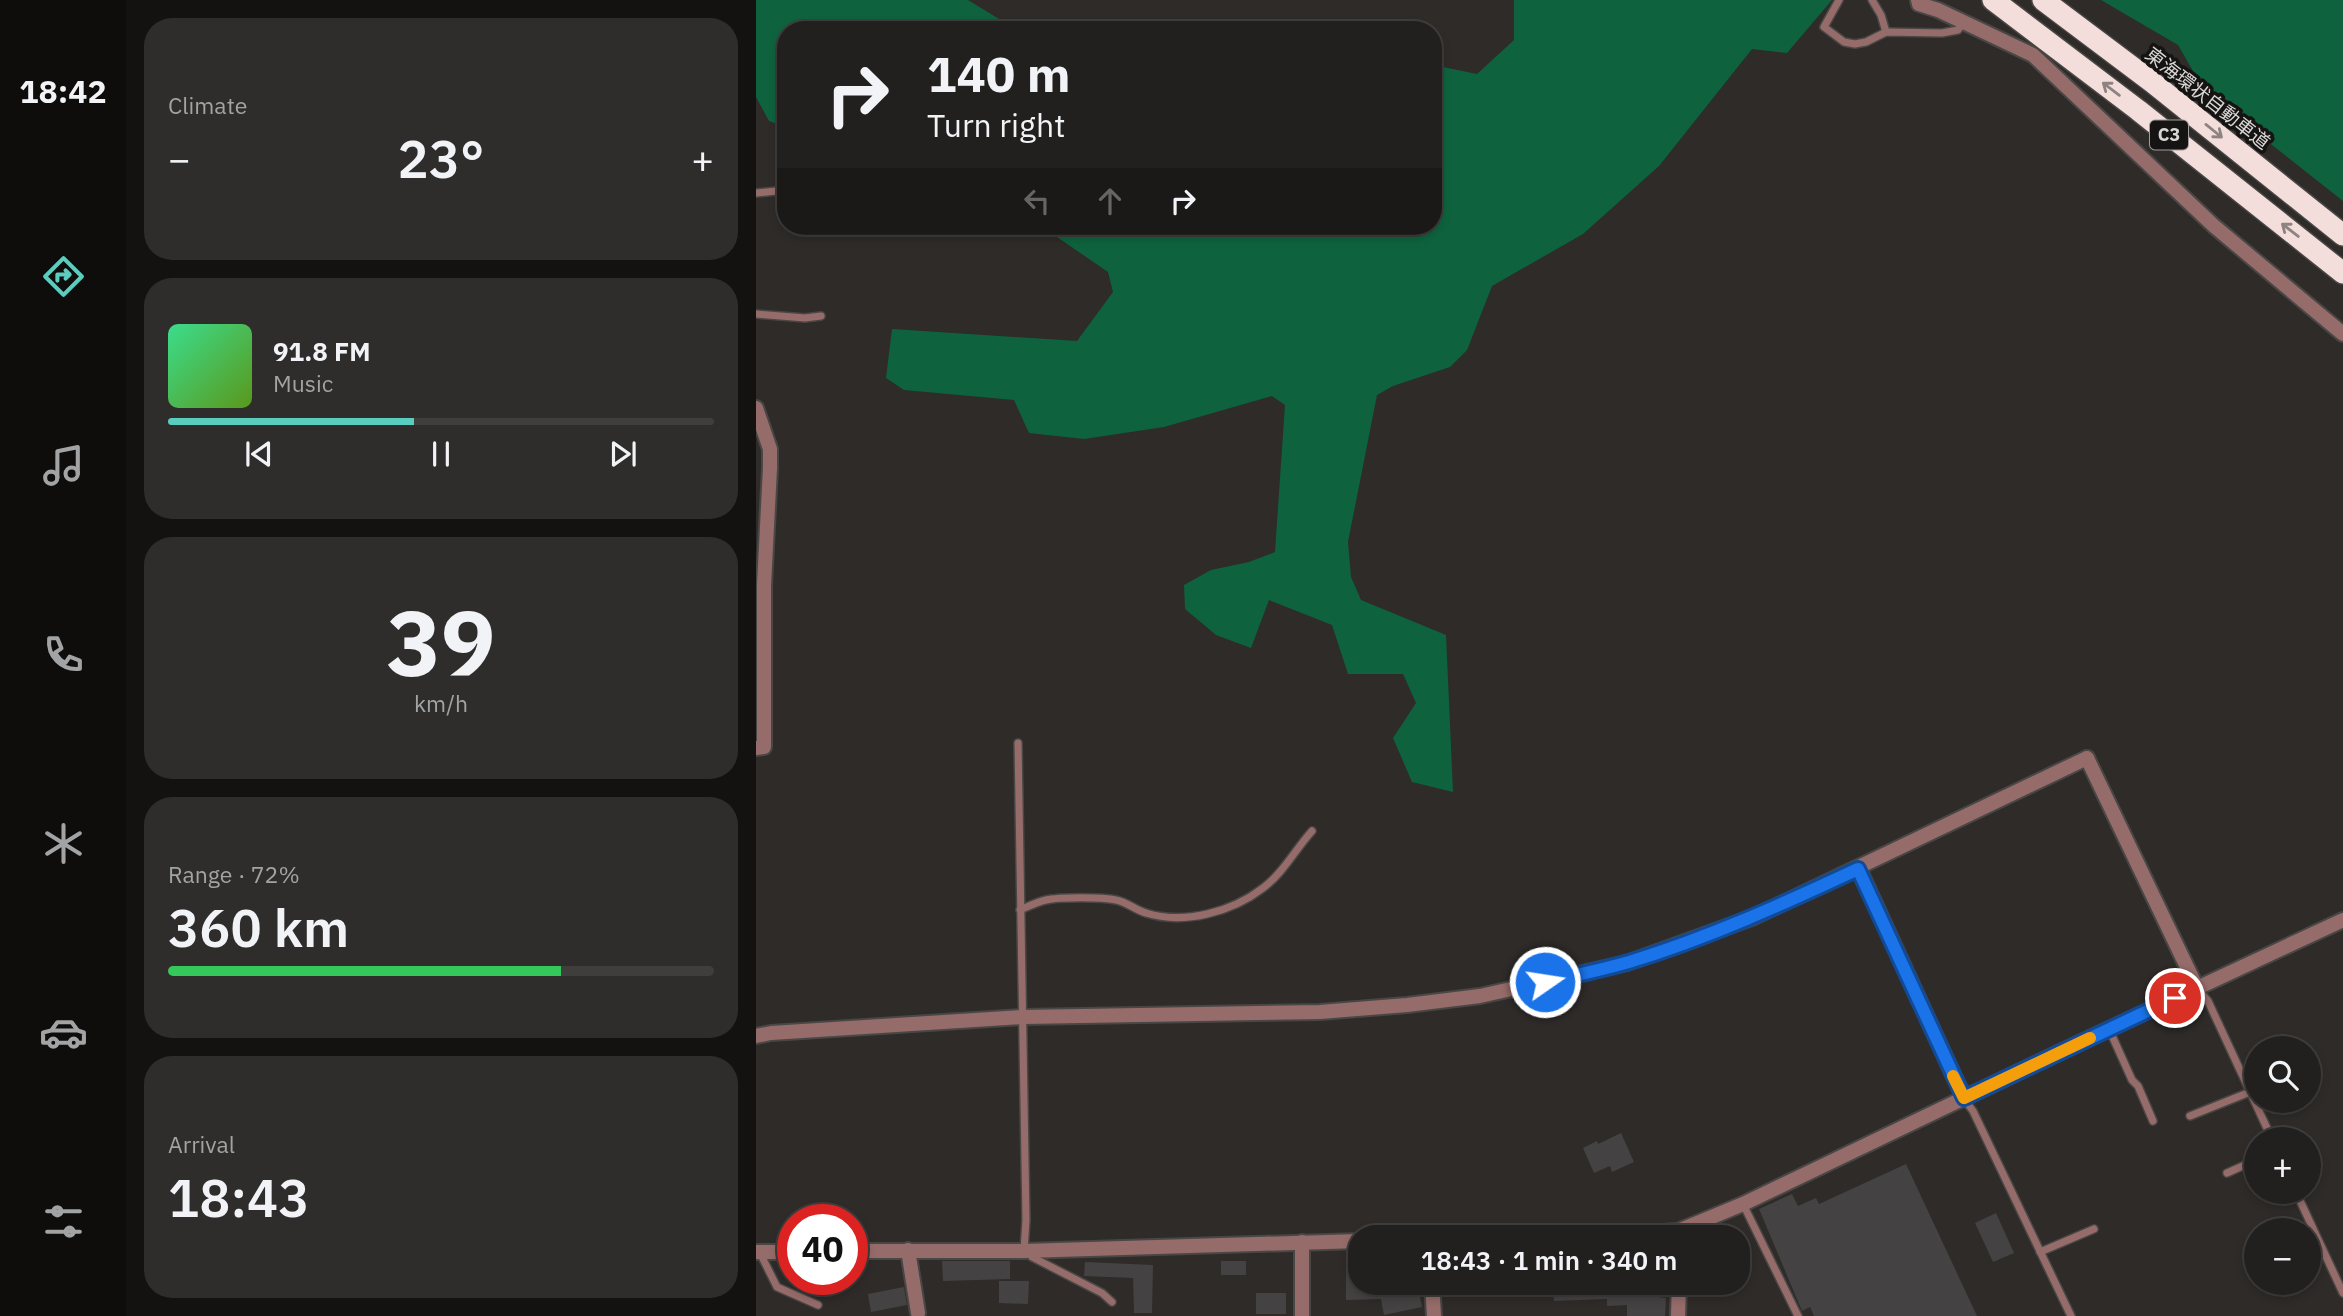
<!DOCTYPE html>
<meta charset="utf-8">
<style>
:root{--surface:#22201f;--page:#2e2d2c;--text:#f1f3f6;--muted:#a2a3a4;--line:#3f3e3d;--accent:#59cebe}
body{margin:0;font-family:"IBM Plex Sans","Noto Sans JP",sans-serif;background:var(--page);color:var(--text);height:100vh;display:flex;flex-direction:column;font-size:26px;white-space:nowrap}
*{box-sizing:border-box;margin:0}
p{font-size:23px;color:var(--muted)}
.icon{flex:none;width:38px;height:38px;fill:none;stroke:currentColor;stroke-width:2;stroke-linecap:round;stroke-linejoin:round}
.map{position:relative;flex:1;overflow:hidden}
.sheet{display:flex;flex-direction:column;gap:18px;padding:18px;background:#131211;width:630px}
.sheet>*{flex:none}
.banner{position:absolute;left:21px;top:21px;width:665px;height:214px;border-radius:28px;box-shadow:0 4px 10px #0003,0 0 0 2px var(--line);background:#22201f;color:var(--text);overflow:hidden}
.controls{position:absolute;left:1488px;top:1036px;display:grid;gap:14px}
.controls a{display:grid;place-items:center;width:77px;height:77px;border-radius:50%;background:var(--surface);box-shadow:0 4px 10px #0003,0 0 0 2px var(--line);font-size:35px}
.speed{position:absolute;left:21px;top:1204px;display:flex;gap:14px;font-size:35px;font-weight:700;text-align:center}
.speed>*{display:grid;place-content:center;width:91px;height:91px;border-radius:50%;background:var(--surface);box-shadow:0 4px 10px #0003,0 0 0 2px var(--line);line-height:1}
.speed .limit{border:10px solid #d22;background:#fff;color:#111}
.pin{position:absolute;display:grid;place-items:center;width:60px;height:60px;color:#fff;margin:-30px;border:4px solid #fff;border-radius:50%;box-shadow:0 2px 7px #0007}
.me{position:absolute;width:77px;margin:-38px;rotate:77deg;stroke-linejoin:round;filter:drop-shadow(0 0 5px #0008)}
.turn{display:flex;align-items:center;gap:24px;height:147px;padding:0 35px;font-size:32px}
.turn .icon{width:91px;height:91px;stroke-width:2.5}
.turn b{display:block;font-size:49px;line-height:60px}
.lanes{display:flex;align-items:center;height:66px;padding:0 35px;background:#0003;justify-content:center;gap:35px;direction:ltr}
.lanes .off{opacity:.35}
.big{font-size:52px;font-weight:600;line-height:1.1}
.sheet .widget{flex:1;display:flex;flex-direction:column;justify-content:center;gap:10px;min-width:0;padding:0 24px;border-radius:28px;background:var(--page)}
.sheet .dial{align-items:center;gap:0}
.dial b{font-size:91px;line-height:1}
.song{display:flex;align-items:center;gap:21px}
.cover{width:84px;height:84px;border-radius:10px;background:linear-gradient(135deg,hsl(150 70% 55%),hsl(90 70% 35%))}
.played{height:7px;border-radius:4px;background:linear-gradient(90deg,var(--accent) 45%,var(--line) 45%)}
.keys{display:flex;justify-content:space-around;direction:ltr}
.heat{display:flex;justify-content:space-between;align-items:center;font-size:38px;direction:ltr}
.charge{height:10px;border-radius:5px;background:linear-gradient(90deg,#34c759 72%,var(--line) 0)}
.trip{position:absolute;left:592px;top:1225px;width:402px;height:70px;border-radius:28px;background:var(--surface);box-shadow:0 4px 10px #0003,0 0 0 2px var(--line);font-weight:600;line-height:70px;text-align:center}
main{display:flex;flex:1;min-height:0}
.dock{display:flex;flex-direction:column;width:126px;justify-content:space-around;align-items:center;background:#0e0d0c;color:var(--muted)}
.dock .icon{width:49px;height:49px}
.dock .current{color:var(--accent)}
.dock b{font-size:32px;color:var(--text)}
.map>svg:first-child{display:block}
.forest{fill:#0e633e}
.building{fill:#454243}
.lines{fill:none;stroke-linecap:round;stroke-linejoin:round}
.service-casing{stroke:#494745;stroke-width:10}
.minor-casing{stroke:#494745;stroke-width:18}
.tertiary-casing{stroke:#494745;stroke-width:18}
.motorway-casing{stroke:#494745;stroke-width:24}
.service{stroke:#966c6a;stroke-width:7}
.minor{stroke:#966c6a;stroke-width:14}
.tertiary{stroke:#966c6a;stroke-width:14}
.motorway{stroke:#f3dedc;stroke-width:21}
.oneway{stroke:#8f8382}
.route-casing{stroke:#114b97;stroke-width:18}
.route{stroke:#1a73e8;stroke-width:12}
.slow{stroke:#f59e0b;stroke-width:12}
.labels{text-anchor:middle;stroke-width:7;stroke-linejoin:round;paint-order:stroke}
.shield{fill:#151413;stroke:#9e9c9c;stroke-width:2}
.shield-label{font-size:18px;font-weight:bold;fill:#d9d7d6}
.street-label{font-size:19px;fill:#d9d7d6;stroke:#151413}
</style>
<main>
<nav class="dock">
<b>18:42</b>
<svg class="icon current" aria-label="directions" viewBox="0 0 24 24"><path d="M12 3l9 9-9 9-9-9zM9 14v-3h6M13 9l2 2-2 2"/></svg>
<svg class="icon" aria-label="music" viewBox="0 0 24 24"><path d="M9 18V5l10-2v13"/><circle cx="6" cy="18" r="3"/><circle cx="16" cy="16" r="3"/></svg>
<svg class="icon" aria-label="phone" viewBox="0 0 24 24"><path d="M5 4h4l2 5-3 2q2 4 5 5l2-3 5 2v4C11 20 4 13 5 4z"/></svg>
<svg class="icon" aria-label="climate" viewBox="0 0 24 24"><path d="M12 3v18M4 7l16 10M4 17L20 7"/></svg>
<svg class="icon" aria-label="car" viewBox="0 0 24 24"><path d="M5 17H2v-5l4-1 3-4h7l3 4 3 1v5h-3M9 17h6M6 11h13"/><circle cx="7" cy="17" r="2"/><circle cx="17" cy="17" r="2"/></svg>
<svg class="icon" aria-label="filters" viewBox="0 0 24 24"><path d="M4 7h16M4 17h16"/><circle cx="9" cy="7" r="2"/><circle cx="15" cy="17" r="2"/></svg>
</nav>
<section class="sheet">
<div class="widget"><p>Climate</p>
<div class="heat"><a>−</a><b class="big">23°</b><a>+</a></div>
</div>
<div class="widget">
<div class="song"><i class="cover"></i><div><b>91.8 FM</b><p>Music</p></div></div>
<div class="played"></div>
<div class="keys"><svg class="icon" aria-label="previous" viewBox="0 0 24 24"><path d="M18 5L8 12l10 7zM5 5v14"/></svg><svg class="icon" aria-label="pause" viewBox="0 0 24 24"><path d="M8 5v14M16 5v14"/></svg><svg class="icon" aria-label="next" viewBox="0 0 24 24"><path d="M6 5l10 7-10 7zM19 5v14"/></svg></div>
</div>
<div class="widget dial"><b>39</b><p>km/h</p></div>
<div class="widget"><p>Range · 72%</p><b class="big">360 km</b><div class="charge"></div></div>
<div class="widget"><p>Arrival</p><b class="big">18:43</b></div>
</section>
<div class="map">
<svg width="1587" height="1316" viewBox="0 0 1587 1316">
<rect width="100%" height="100%" fill="#2e2b29"/>
<g class="forest">
<polygon points="0,0 212,0 261,30 30,30 30,127 13,121 0,97"/>
<polygon points="758,0 1076,0 1031,53 996,49 903,166 827,234 736,286 711,350 694,367 637,386 621,395 592,542 595,577 605,600 690,635 697,792 656,782 637,738 660,703 647,674 592,674 576,625 513,600 495,648 460,635 429,609 428,585 455,570 493,562 519,552 529,405 516,396 408,427 328,439 273,433 258,400 148,390 130,378 136,329 321,341 357,292 352,272 285,226 677,226 677,65 721,74 758,40"/>
<polygon points="1345,0 1587,0 1587,201 1449,92 1422,45"/>
</g>
<g class="building">
<polygon points="865,1133 878,1162 856,1172 854,1166 838,1173 827,1148 841,1141 842,1144"/>
<polygon points="1150,1164 1221,1316 1058,1316 1054,1307 1046,1311 1003,1209 1036,1194 1042,1206 1060,1198 1063,1204"/>
<polygon points="1240,1213 1258,1253 1237,1262 1219,1223"/>
<polygon points="604,1251 604,1283 612,1283 612,1290 649,1283 661,1283 666,1307 628,1315 625,1299 590,1300 590,1252"/>
<polygon points="186,1261 254,1261 254,1279 187,1281"/>
<rect x="465" y="1261" width="25" height="14"/>
<polygon points="329,1262 397,1265 396,1313 378,1313 377,1278 328,1276"/>
<polygon points="243,1281 273,1281 272,1304 243,1303"/>
<polygon points="797,1283 900,1283 901,1297 910,1298 909,1316 871,1316 871,1305 851,1306 851,1299 798,1301"/>
<polygon points="148,1287 151,1305 115,1312 112,1294"/>
<rect x="500" y="1293" width="30" height="21"/>
</g>
<g class="lines">
<g class="service-casing">
<g id="service">
<polyline points="1083,0 1068,27 1088,42 1099,44 1110,42 1130,32 1186,33 1202,30 1207,23"/>
<polyline points="1116,0 1125,15 1130,32"/>
<polyline points="0,193 30,190"/>
<polyline points="0,314 49,318 65,316"/>
<polyline points="262,743 270,1220 268,1251"/>
<path d="M 264,910 C 273,906 281,902 290,900 C 303,897 346,897 360,900 C 371,902 379,910 390,913 C 428,925 476,912 507,888 C 527,873 539,850 556,831"/>
<polyline points="1441,988 1452,1001 1516,1139"/>
<polyline points="1353,1029 1376,1080 1382,1086 1397,1121"/>
<polyline points="1208,1099 1217,1111 1315,1316"/>
<polyline points="1434,1116 1494,1092"/>
<polyline points="1471,1173 1500,1160"/>
<polyline points="1540,1192 1587,1293"/>
<polyline points="987,1204 1042,1316"/>
<polyline points="273,1250 276,1257 346,1293 356,1302"/>
<polyline points="1284,1252 1338,1229"/>
<polyline points="4,1253 21,1287 62,1305"/>
</g>
</g>
<g class="minor-casing">
<g id="minor">
<polyline points="1162,0 1163,4 1182,10 1277,55 1458,226 1587,334"/>
<polyline points="0,408 14,449 14,468 8,585 8,747 0,748"/>
<polyline points="1331,758 1441,988"/>
<polyline points="1103,869 1208,1098"/>
<polyline points="831,1237 922,1231 987,1204 1306,1051 1587,920"/>
<polyline points="152,1250 162,1313"/>
<polyline points="96,1251 268,1251 604,1241"/>
<polyline points="0,1252 37,1252"/>
<polyline points="676,1283 678,1316"/>
<polyline points="546,1316 546,1242"/>
<polyline points="922,1316 923,1283"/>
</g>
</g>
<g class="tertiary-casing">
<polyline id="tertiary" points="0,1036 15,1033 266,1017 564,1012 651,1005 724,996 871,963 998,917 1331,758"/>
</g>
<g class="motorway-casing">
<g id="motorway">
<polyline points="1237,0 1382,110 1587,273"/>
<polyline points="1287,0 1396,82 1587,235"/>
</g>
</g>
<use href="#service" class="service"/>
<use href="#minor" class="minor"/>
<use href="#tertiary" class="tertiary"/>
<use href="#motorway" class="motorway"/>
</g>
<defs><path id="oneway-shaft" d="M-6 0H5M1.5-3L5.5 0L1.5 3" fill="none" stroke-width="1.6" stroke-linecap="round" stroke-linejoin="round" transform="scale(1.75)"/></defs>
<g class="oneway">
<use href="#oneway-shaft" transform="translate(1355 89) rotate(-143)"/>
<use href="#oneway-shaft" transform="translate(1458 131) rotate(39)"/>
<use href="#oneway-shaft" transform="translate(1534 230) rotate(-142)"/>
</g>
<g class="lines">
<g class="route-casing">
<path id="route" d="M 789,982 C 817,976 845,970 873,962 C 952,938 1027,904 1102,869 L 1208,1098 L 1419,998"/>
</g>
<use href="#route" class="route"/>
<polyline class="slow" points="1197,1076 1208,1098 1334,1038"/>
</g>
<g class="labels">
<rect class="shield" x="1394" y="120.5" width="38" height="29" rx="5"/>
<g class="shield-label">
<text x="1413" y="141">C3</text>
</g>
<g class="street-label">
<text transform="translate(1452 98) rotate(38)" y="7">東海環状自動車道</text>
</g>
</g>
</svg>
<div class="controls">
<a><svg class="icon" aria-label="search" viewBox="0 0 24 24"><circle cx="10" cy="10" r="6"/><path d="M15 15l6 6"/></svg></a>
<a>+</a>
<a>−</a>
</div>
<div class="speed"><div class="limit">40</div></div>
<div class="pin" style="left:1419px;top:998px;background:#d93025"><svg class="icon" aria-label="arrive" viewBox="0 0 24 24"><path d="M6 21V4h12l-3 4 3 4H6"/></svg></div>
<svg class="me" style="left:789px;top:982px" viewBox="-20 -20 40 40"><circle r="17" fill="#1a73e8" stroke="#fff" stroke-width="3"/><path d="M0-11L8 9 0 5-8 9z" fill="#fff"/></svg>
<div class="trip">18:43 · 1 min · 340 m</div>
<div class="banner">
<div class="turn"><svg class="icon" aria-label="right" viewBox="0 0 24 24"><path d="M7 20v-9h11M14 6l5 5-5 5"/></svg><div><b>140 m</b>Turn right</div></div>
<div class="lanes"><svg class="icon off" aria-label="left" viewBox="0 0 24 24"><path d="M17 20v-9H6M10 6l-5 5 5 5"/></svg><svg class="icon off" aria-label="ahead" viewBox="0 0 24 24"><path d="M12 20V5M6 11l6-6 6 6"/></svg><svg class="icon" aria-label="right" viewBox="0 0 24 24"><path d="M7 20v-9h11M14 6l5 5-5 5"/></svg></div>
</div>
</div>
</main>
